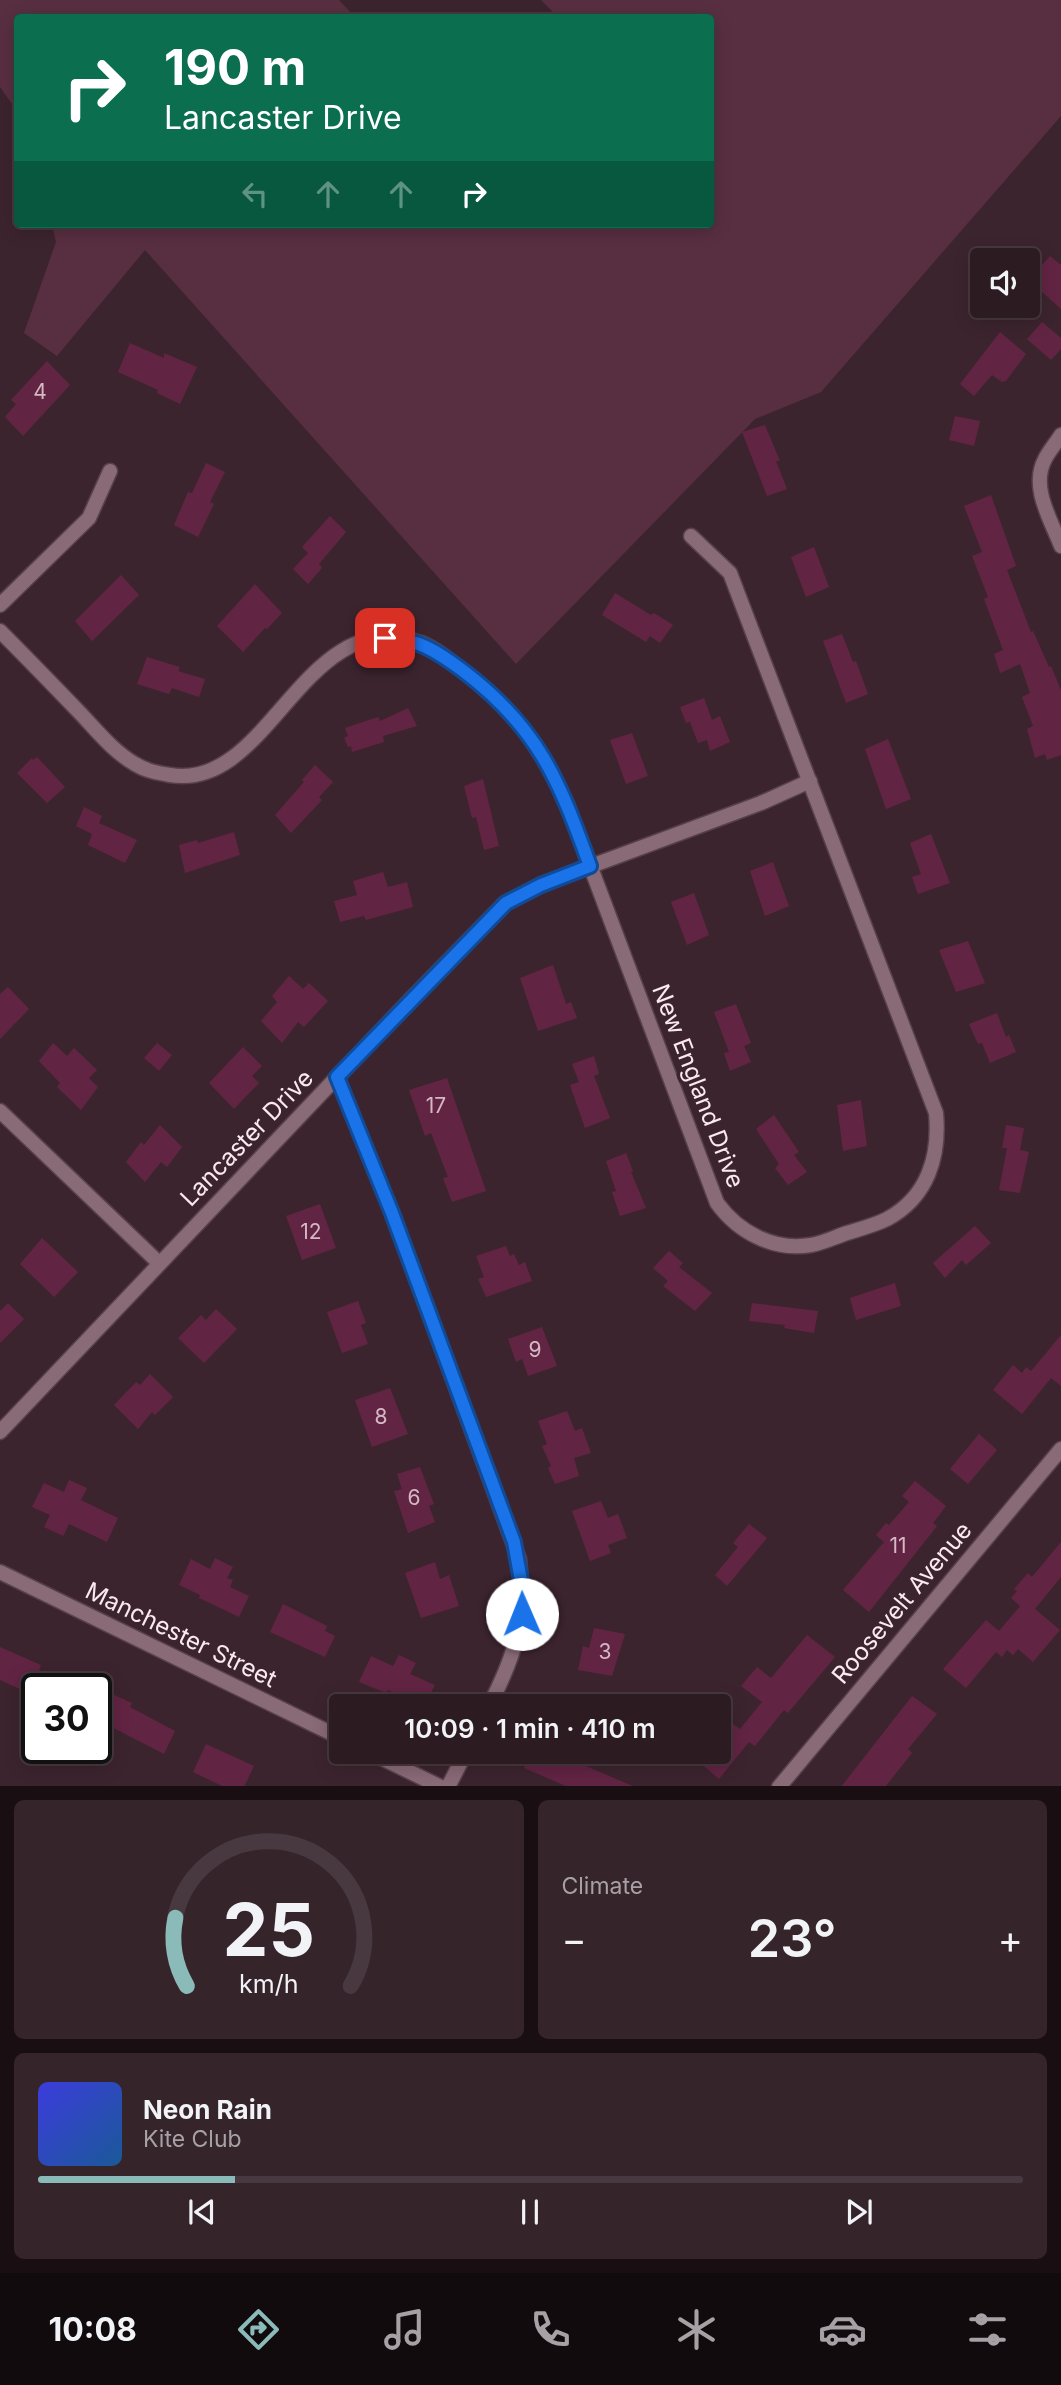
<!DOCTYPE html>
<meta charset="utf-8">
<style>
:root{--surface:#2d1b22;--page:#35242a;--text:#f1f3f6;--muted:#a7a1a5;--line:#483940;--accent:#8bbbb9}
body{margin:0;font-family:Inter,sans-serif;background:var(--page);color:var(--text);height:100vh;display:flex;flex-direction:column;font-size:26px;white-space:nowrap}
*{box-sizing:border-box;margin:0}
p{font-size:23px;color:var(--muted)}
.icon{flex:none;width:38px;height:38px;fill:none;stroke:currentColor;stroke-width:2;stroke-linecap:round;stroke-linejoin:round}
.map{position:relative;height:1786px;overflow:hidden}
.details{display:flex;flex-direction:column;gap:14px;padding:14px;background:#190f13;flex:1}
.details>*{flex:none}
.banner{position:absolute;left:14px;top:14px;width:700px;height:214px;border-radius:7px;box-shadow:0 4px 18px #0003,0 0 0 2px var(--line);background:#0b6e4f;color:#fff;overflow:hidden}
.tools{position:absolute;left:970px;top:248px;display:grid;gap:14px}
.tools a{display:grid;place-items:center;width:70px;height:70px;border-radius:7px;background:var(--surface);box-shadow:0 4px 18px #0003,0 0 0 2px var(--line);font-size:35px}
.speed{position:absolute;left:21px;top:1673px;display:flex;gap:14px;font-size:35px;font-weight:700;text-align:center}
.speed>*{display:grid;place-content:center;width:91px;height:91px;border-radius:50%;background:var(--surface);box-shadow:0 4px 18px #0003,0 0 0 2px var(--line);line-height:1}
.speed .limit{border:4px solid #111;border-radius:10px;background:#fff;color:#111}
.pin{position:absolute;display:grid;place-items:center;width:60px;height:60px;color:#fff;margin:-30px;border-radius:14px;box-shadow:0 4px 10px #0006}
.me{position:absolute;width:77px;margin:-38px;rotate:359deg;stroke-linejoin:round;filter:drop-shadow(0 0 5px #0008)}
.turn{display:flex;align-items:center;gap:24px;height:147px;padding:0 35px;font-size:32px}
.turn .icon{width:91px;height:91px;stroke-width:2.5}
.turn b{display:block;font-size:49px;line-height:60px}
.lanes{display:flex;align-items:center;height:66px;padding:0 35px;background:#0003;justify-content:center;gap:35px;direction:ltr}
.lanes .off{opacity:.35}
.big{font-size:52px;font-weight:600;line-height:1.1}
.details .tile{flex:1;display:flex;flex-direction:column;justify-content:center;gap:10px;min-width:0;padding:0 24px;border-radius:10px;background:var(--page)}
.details .dial{align-items:center;gap:0}
.dial svg{height:182px;overflow:visible;fill:none;stroke:var(--line);stroke-width:7;stroke-linecap:round;text-anchor:middle}
.dial text{fill:var(--text);stroke:none}
.song{display:flex;align-items:center;gap:21px}
.cover{width:84px;height:84px;border-radius:10px;background:linear-gradient(135deg,hsl(240 70% 55%),hsl(210 70% 35%))}
.played{height:7px;border-radius:4px;background:linear-gradient(90deg,var(--accent) 20%,var(--line) 20%)}
.keys{display:flex;justify-content:space-around;direction:ltr}
.heat{display:flex;justify-content:space-between;align-items:center;font-size:38px;direction:ltr}
.details .tiles{flex:1;display:grid;gap:14px;grid-template-columns:1fr 1fr}
.tile:last-child{grid-column:span 2}
.trip{position:absolute;left:329px;top:1694px;width:402px;height:70px;border-radius:7px;background:var(--surface);box-shadow:0 4px 18px #0003,0 0 0 2px var(--line);font-weight:600;line-height:70px;text-align:center}
.dock{display:flex;height:112px;justify-content:space-around;align-items:center;background:#120b0e;color:var(--muted)}
.dock .icon{width:49px;height:49px}
.dock .on{color:var(--accent)}
.dock b{font-size:32px;color:var(--text)}
.map>svg:first-child{display:block}
.green{fill:#582f41}
.building{fill:#622443}
.lines{fill:none;stroke-linecap:round;stroke-linejoin:round}
.minor-casing{stroke:#574049;stroke-width:17}
.tertiary-casing{stroke:#574049;stroke-width:17}
.minor{stroke:#896a77;stroke-width:14}
.tertiary{stroke:#896a77;stroke-width:14}
.route-casing{stroke:#114b97;stroke-width:18}
.route{stroke:#1a73e8;stroke-width:12}
.labels{text-anchor:middle;stroke-width:7;stroke-linejoin:round;paint-order:stroke}
.number-label{font-size:21px;fill:#d4b8c4}
.street-label{font-size:24px;fill:#fae9ef;stroke:#3c242e}
</style>
<div class="map">
<svg width="1061" height="1787" viewBox="0 0 1061 1787">
<rect width="100%" height="100%" fill="#3c242e"/>
<g class="green">
<polygon points="0,0 339,0 355,17 18,18 17,111 0,87"/>
<polygon points="541,0 1061,0 1061,116 821,392 755,419 516,664 145,250 57,356 24,333 56,242 52,224 710,224 710,18 558,17"/>
</g>
<g class="building">
<polygon points="1050,256 1061,265 1061,309 1029,280"/>
<polygon points="1042,322 1061,338 1061,349 1051,360 1027,339"/>
<polygon points="1000,332 1026,354 1006,381 1002,382 992,375 974,396 960,384"/>
<polygon points="130,343 164,358 164,353 197,367 180,404 157,393 158,390 118,372"/>
<polygon points="47,361 70,385 23,436 5,417 16,404 11,400"/>
<polygon points="955,416 980,421 974,446 949,440"/>
<polygon points="765,425 780,461 776,461 787,489 767,496 742,432"/>
<polygon points="206,463 225,472 210,502 214,504 198,537 174,525 188,492 192,493"/>
<polygon points="991,495 1016,566 1007,570 1031,632 1033,631 1049,667 1051,666 1061,690 1061,755 1047,760 1045,754 1035,758 1027,729 1033,726 1022,697 1030,693 1020,664 1000,673 994,654 1003,650 984,599 988,597 972,556 982,552 964,506"/>
<polygon points="330,516 346,532 319,564 322,568 308,584 293,569 308,553 302,547"/>
<polygon points="814,547 829,587 806,597 791,557"/>
<polygon points="121,575 139,595 92,641 75,621"/>
<polygon points="255,584 282,613 267,629 265,628 243,652 217,626"/>
<polygon points="615,593 651,615 654,613 673,625 660,643 650,636 646,642 602,615"/>
<polygon points="842,634 853,662 856,661 868,694 846,703 823,641"/>
<polygon points="147,657 180,667 178,671 205,679 199,697 172,688 169,694 137,684"/>
<polygon points="704,698 712,720 720,716 730,742 710,751 707,740 698,743 690,722 686,723 680,707"/>
<polygon points="408,708 417,726 383,736 384,742 352,752 351,746 348,747 344,738 348,736 345,728 378,717 380,721"/>
<polygon points="632,733 648,776 626,784 610,740"/>
<polygon points="888,739 911,799 886,809 865,749"/>
<polygon points="37,757 65,787 47,803 17,773 32,758 33,760"/>
<polygon points="315,765 333,782 319,797 322,800 291,833 275,815 304,782 302,780"/>
<polygon points="483,779 499,846 484,850 476,817 472,818 464,786"/>
<polygon points="84,807 102,816 99,823 137,840 125,863 88,845 92,834 76,826"/>
<polygon points="234,832 240,855 185,873 179,845 197,840 198,843"/>
<polygon points="931,834 950,883 918,894 912,877 921,874 910,843"/>
<polygon points="773,862 789,906 765,916 750,871"/>
<polygon points="383,872 388,887 407,882 413,907 366,920 364,916 340,922 334,901 357,895 353,881"/>
<polygon points="694,893 709,935 687,945 671,902"/>
<polygon points="968,941 985,983 956,992 939,950"/>
<polygon points="553,965 566,1004 571,1002 577,1018 538,1031 520,978"/>
<polygon points="289,976 303,989 309,983 328,1001 304,1027 298,1022 282,1043 261,1021 277,1002 272,996"/>
<polygon points="8,987 29,1009 0,1039 0,994"/>
<polygon points="736,1004 751,1043 744,1046 751,1062 730,1071 724,1053 729,1052 714,1012"/>
<polygon points="997,1013 1006,1037 1009,1035 1016,1052 990,1063 982,1043 978,1044 969,1024"/>
<polygon points="53,1043 67,1056 74,1048 97,1070 89,1078 98,1087 81,1110 57,1087 60,1083 39,1061"/>
<polygon points="157,1043 172,1055 159,1071 144,1058"/>
<polygon points="243,1047 262,1066 252,1076 259,1083 234,1109 209,1083"/>
<polygon points="594,1056 599,1074 594,1076 610,1118 585,1128 570,1085 579,1082 572,1064"/>
<polygon points="447,1078 486,1191 452,1202 443,1178 448,1177 431,1133 425,1136 409,1090"/>
<polygon points="861,1100 867,1146 843,1151 837,1105"/>
<polygon points="774,1115 799,1152 794,1155 807,1172 788,1185 775,1168 779,1164 756,1129"/>
<polygon points="160,1125 182,1147 167,1167 161,1162 145,1182 126,1162 141,1142 144,1145"/>
<polygon points="1006,1125 1024,1128 1020,1150 1016,1149 1029,1152 1020,1193 999,1190 1007,1148 1002,1148"/>
<polygon points="626,1153 633,1171 631,1172 646,1208 620,1216 612,1192 616,1191 606,1161"/>
<polygon points="320,1204 336,1248 302,1260 286,1216"/>
<polygon points="975,1226 991,1243 966,1265 962,1260 945,1278 933,1263"/>
<polygon points="42,1238 78,1272 54,1297 20,1264"/>
<polygon points="506,1246 510,1256 514,1254 519,1265 525,1262 532,1281 486,1297 478,1279 484,1277 476,1256"/>
<polygon points="669,1251 683,1263 679,1267 712,1293 695,1311 663,1286 668,1281 653,1268"/>
<polygon points="895,1283 901,1306 856,1320 850,1298"/>
<polygon points="358,1301 366,1323 361,1325 368,1344 342,1353 327,1312"/>
<polygon points="8,1303 24,1319 0,1343 0,1311"/>
<polygon points="752,1303 818,1311 814,1333 784,1328 785,1325 749,1321"/>
<polygon points="216,1309 237,1329 204,1363 178,1338 201,1315 206,1320"/>
<polygon points="542,1327 557,1366 528,1376 522,1359 516,1362 508,1339"/>
<polygon points="1061,1335 1061,1386 1051,1378 1022,1414 993,1390 1013,1365 1022,1373 1026,1367 1031,1371"/>
<polygon points="150,1374 173,1397 155,1415 152,1412 138,1429 114,1405 136,1382 140,1385"/>
<polygon points="390,1388 408,1434 372,1447 355,1400"/>
<polygon points="567,1411 575,1431 582,1428 591,1453 574,1458 579,1476 555,1484 548,1468 551,1466 542,1446 547,1444 538,1421"/>
<polygon points="979,1434 997,1450 968,1484 950,1469"/>
<polygon points="420,1467 434,1504 429,1506 435,1522 408,1533 394,1491 402,1489 397,1474"/>
<polygon points="69,1480 87,1488 81,1500 118,1518 107,1542 69,1524 63,1536 44,1527 50,1515 32,1507 44,1483 64,1492"/>
<polygon points="915,1481 946,1506 933,1523 937,1526 869,1612 843,1590 884,1542 876,1535 886,1523 889,1525 909,1502 902,1496"/>
<polygon points="601,1501 608,1518 618,1514 627,1538 608,1545 611,1553 590,1561 572,1511"/>
<polygon points="749,1524 767,1538 727,1586 715,1575 738,1547 733,1543"/>
<polygon points="1061,1542 1061,1577 1035,1609 1060,1630 1033,1662 1018,1649 1013,1655 1007,1650 1002,1657 996,1652 966,1688 943,1669 986,1620 999,1631 1020,1606 1011,1598 1017,1591 1014,1589 1028,1573 1032,1577"/>
<polygon points="215,1558 233,1567 227,1578 233,1580 230,1587 249,1596 239,1617 199,1598 200,1595 179,1585 191,1559 210,1569"/>
<polygon points="435,1562 440,1579 449,1575 459,1606 421,1618 405,1573"/>
<polygon points="283,1604 327,1626 325,1631 335,1636 325,1657 270,1632"/>
<polygon points="594,1628 625,1634 612,1676 578,1670 583,1646 589,1648"/>
<polygon points="807,1635 835,1657 788,1713 784,1710 755,1746 749,1742 719,1779 699,1762 708,1752 719,1752 719,1738 732,1723 740,1729 762,1702 741,1686 757,1667 771,1678"/>
<polygon points="0,1647 41,1665 39,1670 77,1689 37,1689 37,1697 0,1680"/>
<polygon points="399,1655 416,1663 410,1674 435,1685 424,1706 388,1690 386,1693 359,1682 371,1656 393,1666"/>
<polygon points="110,1693 132,1703 130,1707 175,1731 164,1754 98,1720"/>
<polygon points="912,1696 937,1714 908,1749 912,1753 885,1787 841,1787"/>
<polygon points="206,1744 254,1766 244,1787 224,1787 193,1772"/>
<polygon points="533,1752 553,1752 635,1787 568,1787 524,1768"/>
</g>
<g class="lines">
<g class="minor-casing">
<g id="minor">
<polyline points="0,605 89,518 110,471"/>
<path d="M 0,631 C 27,658 54,686 81,714 C 98,732 114,752 135,764 C 146,771 158,773 170,775 C 271,792 303,601 421,643 C 436,649 448,659 460,669 C 514,709 539,744 567,804 L 717,1203 C 739,1233 774,1251 811,1245 C 823,1243 835,1237 847,1233 C 860,1229 875,1225 887,1219 C 928,1197 940,1156 936,1113 L 730,573 L 691,536"/>
<path d="M 337,1077 L 392,1213 L 519,1559 C 526,1620 517,1652 489,1706"/>
<polyline points="0,1111 159,1263"/>
<polyline points="0,1432 411,999 505,903 540,885 761,803 810,781"/>
<polyline points="0,1572 341,1738"/>
<polyline points="369,1752 441,1787"/>
<polyline points="448,1787 466,1752"/>
<polyline points="779,1787 1061,1449"/>
</g>
</g>
<g class="tertiary-casing">
<path id="tertiary" d="M 1061,435 C 1056,443 1049,451 1045,459 C 1030,487 1051,520 1061,546"/>
</g>
<use href="#minor" class="minor"/>
<use href="#tertiary" class="tertiary"/>
</g>
<g class="lines">
<g class="route-casing">
<path id="route" d="M 385,638 C 417,638 438,652 462,670 C 538,727 559,780 590,866 L 541,885 L 506,903 L 337,1077 L 392,1213 L 514,1542 L 522,1586 L 522,1614"/>
</g>
<use href="#route" class="route"/>
</g>
<g class="labels">
<g class="number-label">
<text x="40" y="399">4</text>
<text x="436" y="1113">17</text>
<text x="311" y="1239">12</text>
<text x="535" y="1357">9</text>
<text x="381" y="1424">8</text>
<text x="414" y="1505">6</text>
<text x="898" y="1553">11</text>
<text x="605" y="1659">3</text>
</g>
<g class="street-label">
<text transform="translate(698 1086) rotate(69)" y="8">New England Drive</text>
<text transform="translate(247 1138) rotate(-46)" y="8">Lancaster Drive</text>
<text transform="translate(902 1603) rotate(-50)" y="8">Roosevelt Avenue</text>
<text transform="translate(181 1635) rotate(26)" y="8">Manchester Street</text>
</g>
</g>
</svg>
<div class="tools">
<a><svg class="icon" aria-label="sound" viewBox="0 0 24 24"><path d="M4 9h4l5-4v14l-5-4H4zM17 9q2 3 0 6"/></svg></a>
</div>
<div class="speed"><div class="limit">30</div></div>
<div class="pin" style="left:385px;top:638px;background:#d93025"><svg class="icon" aria-label="arrive" viewBox="0 0 24 24"><path d="M6 21V4h12l-3 4 3 4H6"/></svg></div>
<svg class="me" style="left:522px;top:1614px" viewBox="-20 -20 40 40"><circle r="19" fill="#fff"/><path d="M0-13L10 11 0 6-10 11z" fill="#1a73e8"/></svg>
<div class="trip">10:09 · 1 min · 410 m</div>
<div class="banner">
<div class="turn"><svg class="icon" aria-label="right" viewBox="0 0 24 24"><path d="M7 20v-9h11M14 6l5 5-5 5"/></svg><div><b>190 m</b>Lancaster Drive</div></div>
<div class="lanes"><svg class="icon off" aria-label="left" viewBox="0 0 24 24"><path d="M17 20v-9H6M10 6l-5 5 5 5"/></svg><svg class="icon off" aria-label="ahead" viewBox="0 0 24 24"><path d="M12 20V5M6 11l6-6 6 6"/></svg><svg class="icon off" aria-label="ahead" viewBox="0 0 24 24"><path d="M12 20V5M6 11l6-6 6 6"/></svg><svg class="icon" aria-label="right" viewBox="0 0 24 24"><path d="M7 20v-9h11M14 6l5 5-5 5"/></svg></div>
</div>
</div>
<section class="details">
<div class="tiles">
<div class="tile dial"><svg viewBox="0 0 100 80">
<path d="M14 69A42 42 0 1 1 86 69"/>
<path d="M14 69A42 42 0 0 1 9 39" stroke="#8bbbb9"/>
<text x="50" y="56" font-size="32" font-weight="700">25</text>
<text x="50" y="72" font-size="11">km/h</text>
</svg></div>
<div class="tile"><p>Climate</p>
<div class="heat"><a>−</a><b class="big">23°</b><a>+</a></div>
</div>
<div class="tile">
<div class="song"><i class="cover"></i><div><b>Neon Rain</b><p>Kite Club</p></div></div>
<div class="played"></div>
<div class="keys"><svg class="icon" aria-label="previous" viewBox="0 0 24 24"><path d="M18 5L8 12l10 7zM5 5v14"/></svg><svg class="icon" aria-label="pause" viewBox="0 0 24 24"><path d="M8 5v14M16 5v14"/></svg><svg class="icon" aria-label="next" viewBox="0 0 24 24"><path d="M6 5l10 7-10 7zM19 5v14"/></svg></div>
</div>
</div>
</section>
<nav class="dock">
<b>10:08</b>
<svg class="icon on" aria-label="directions" viewBox="0 0 24 24"><path d="M12 3l9 9-9 9-9-9zM9 14v-3h6M13 9l2 2-2 2"/></svg>
<svg class="icon" aria-label="music" viewBox="0 0 24 24"><path d="M9 18V5l10-2v13"/><circle cx="6" cy="18" r="3"/><circle cx="16" cy="16" r="3"/></svg>
<svg class="icon" aria-label="phone" viewBox="0 0 24 24"><path d="M5 4h4l2 5-3 2q2 4 5 5l2-3 5 2v4C11 20 4 13 5 4z"/></svg>
<svg class="icon" aria-label="climate" viewBox="0 0 24 24"><path d="M12 3v18M4 7l16 10M4 17L20 7"/></svg>
<svg class="icon" aria-label="car" viewBox="0 0 24 24"><path d="M5 17H2v-5l4-1 3-4h7l3 4 3 1v5h-3M9 17h6M6 11h13"/><circle cx="7" cy="17" r="2"/><circle cx="17" cy="17" r="2"/></svg>
<svg class="icon" aria-label="filters" viewBox="0 0 24 24"><path d="M4 7h16M4 17h16"/><circle cx="9" cy="7" r="2"/><circle cx="15" cy="17" r="2"/></svg>
</nav>
